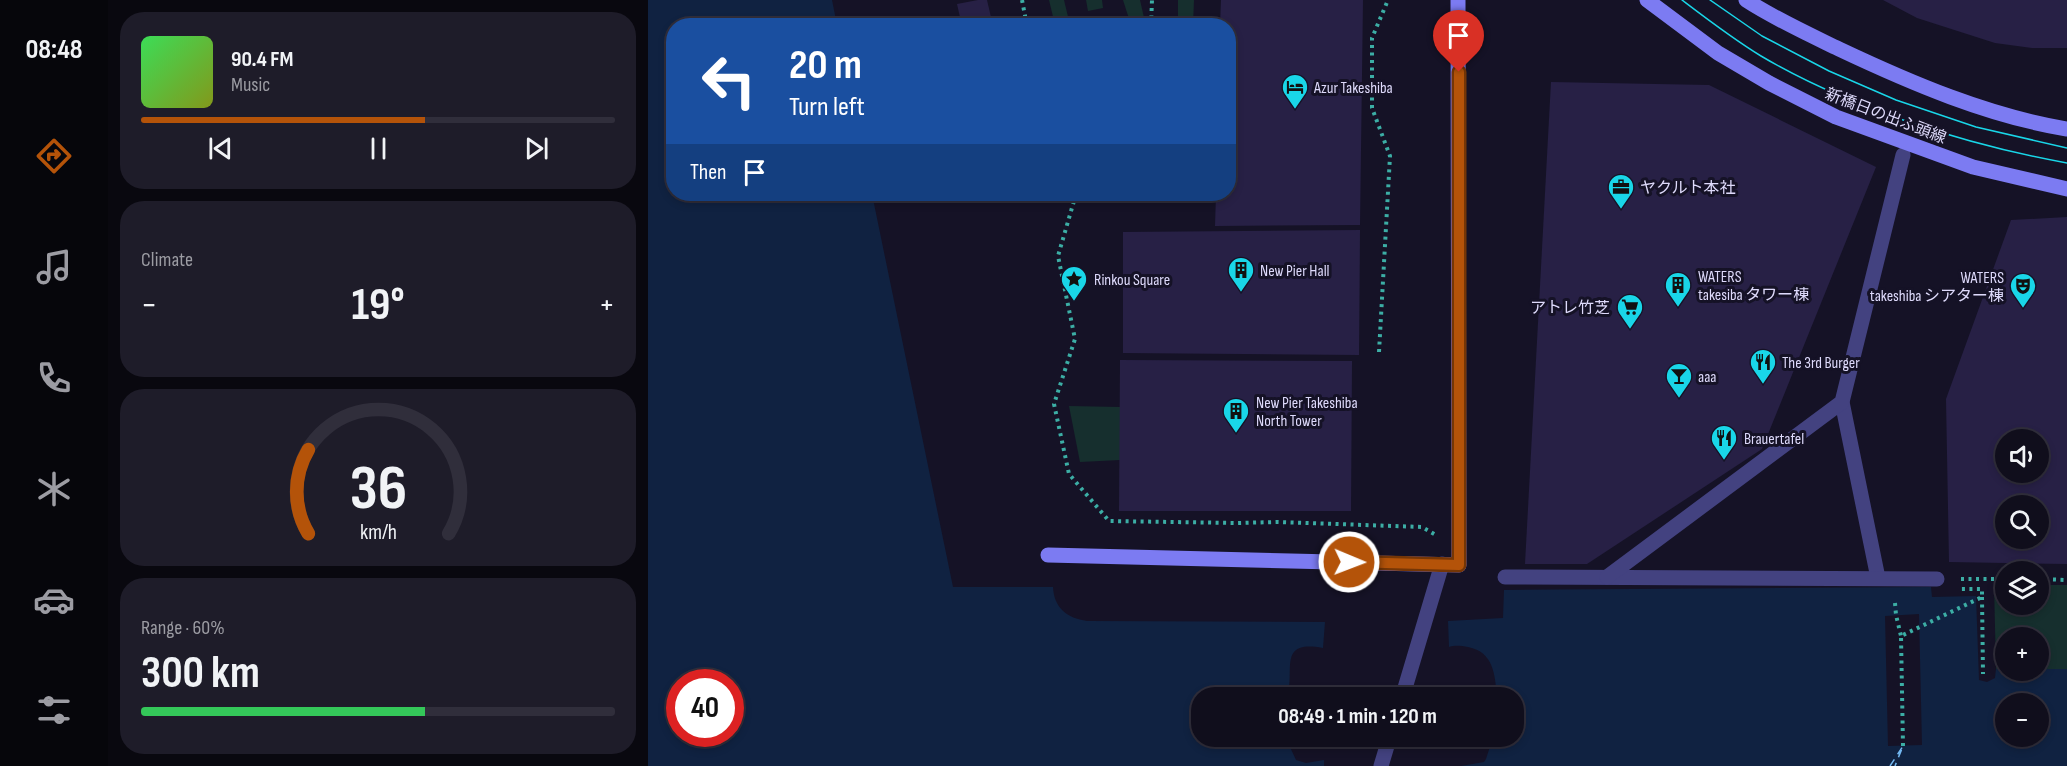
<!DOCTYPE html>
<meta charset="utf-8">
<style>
:root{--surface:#100e1c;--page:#1e1c29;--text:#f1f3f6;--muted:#9c9ca3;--line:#302e3b;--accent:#b45309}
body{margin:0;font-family:"Sofia Sans Condensed","Noto Sans JP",sans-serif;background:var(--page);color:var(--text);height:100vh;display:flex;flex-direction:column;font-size:22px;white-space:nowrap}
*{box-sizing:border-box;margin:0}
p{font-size:20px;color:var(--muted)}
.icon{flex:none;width:33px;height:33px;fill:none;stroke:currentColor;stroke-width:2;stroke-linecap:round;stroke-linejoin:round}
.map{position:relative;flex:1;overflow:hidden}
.panel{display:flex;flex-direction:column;gap:12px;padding:12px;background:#09080f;width:540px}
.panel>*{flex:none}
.hud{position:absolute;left:18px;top:18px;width:570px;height:183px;border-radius:24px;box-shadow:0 3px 9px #0003,0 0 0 2px var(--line);background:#1a4fa0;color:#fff;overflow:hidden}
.fabs{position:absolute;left:1347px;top:429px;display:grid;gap:12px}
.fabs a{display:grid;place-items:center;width:54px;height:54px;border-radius:50%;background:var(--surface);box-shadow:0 3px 9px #0003,0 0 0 2px var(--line);font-size:30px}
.speed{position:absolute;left:18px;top:669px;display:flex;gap:12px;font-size:30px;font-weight:700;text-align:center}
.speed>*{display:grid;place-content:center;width:78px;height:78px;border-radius:50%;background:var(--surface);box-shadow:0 3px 9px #0003,0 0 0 2px var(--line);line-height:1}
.speed .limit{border:9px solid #d22;background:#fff;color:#111}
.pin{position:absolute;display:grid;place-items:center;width:51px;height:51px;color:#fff;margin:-62px -26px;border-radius:50% 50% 50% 0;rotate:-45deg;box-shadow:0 0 6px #0007}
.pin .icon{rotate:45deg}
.me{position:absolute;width:66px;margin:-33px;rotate:91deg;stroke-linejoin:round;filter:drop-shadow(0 0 4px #0008)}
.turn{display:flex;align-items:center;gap:21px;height:126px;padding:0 24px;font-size:27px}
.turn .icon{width:78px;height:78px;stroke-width:2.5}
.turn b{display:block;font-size:42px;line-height:51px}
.then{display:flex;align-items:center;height:57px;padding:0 24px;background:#0003;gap:12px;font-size:22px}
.big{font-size:45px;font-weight:700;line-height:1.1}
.panel .card{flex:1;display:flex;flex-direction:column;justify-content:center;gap:9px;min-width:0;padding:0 21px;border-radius:24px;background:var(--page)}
.panel .dial{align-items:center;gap:0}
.dial svg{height:156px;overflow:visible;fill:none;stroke:var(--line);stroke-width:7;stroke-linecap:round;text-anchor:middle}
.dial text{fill:var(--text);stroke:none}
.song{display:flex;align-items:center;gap:18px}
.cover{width:72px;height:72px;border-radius:9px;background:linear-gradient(135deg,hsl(130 70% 55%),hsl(70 70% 35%))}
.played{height:6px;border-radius:3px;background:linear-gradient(90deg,var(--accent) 60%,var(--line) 60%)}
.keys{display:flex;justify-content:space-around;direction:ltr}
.heat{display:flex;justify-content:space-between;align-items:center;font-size:33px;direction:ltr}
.charge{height:9px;border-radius:4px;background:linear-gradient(90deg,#34c759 60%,var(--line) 0)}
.trip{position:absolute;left:543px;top:687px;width:333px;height:60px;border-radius:24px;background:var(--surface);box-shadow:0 3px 9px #0003,0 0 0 2px var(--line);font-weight:700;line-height:60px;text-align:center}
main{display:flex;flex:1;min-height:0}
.menu{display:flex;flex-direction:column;width:108px;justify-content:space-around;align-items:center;background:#06060b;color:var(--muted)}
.menu .icon{width:42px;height:42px}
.menu .selected{color:var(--accent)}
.menu b{font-size:27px;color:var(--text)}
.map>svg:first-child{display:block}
.green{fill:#162f2e}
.water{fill:#102241;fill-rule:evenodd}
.pier{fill:#151226}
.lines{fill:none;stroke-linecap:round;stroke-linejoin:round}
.ferry{stroke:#73b8f1;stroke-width:1.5;stroke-dasharray:8 6;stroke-linecap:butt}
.building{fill:#272045;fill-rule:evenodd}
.path{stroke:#3caea5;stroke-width:4;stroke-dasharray:3 4.5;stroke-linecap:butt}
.lane{stroke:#434280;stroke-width:15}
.street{stroke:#434280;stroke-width:15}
.secondary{stroke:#7c7bf2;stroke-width:15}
.tram{stroke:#19d6e8;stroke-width:1.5}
.route-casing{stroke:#753606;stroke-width:15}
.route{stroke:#b45309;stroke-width:10}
.labels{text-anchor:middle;stroke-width:6;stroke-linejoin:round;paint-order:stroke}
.poi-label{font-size:16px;fill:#dedafb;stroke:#151226;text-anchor:start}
.street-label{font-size:16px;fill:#dedafb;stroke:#151226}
</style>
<main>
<nav class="menu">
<b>08:48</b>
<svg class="icon selected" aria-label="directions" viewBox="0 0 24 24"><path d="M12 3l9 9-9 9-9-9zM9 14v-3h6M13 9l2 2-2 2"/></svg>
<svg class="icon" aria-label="music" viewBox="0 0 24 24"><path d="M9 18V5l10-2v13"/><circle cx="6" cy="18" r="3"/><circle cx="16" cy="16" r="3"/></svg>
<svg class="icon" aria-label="phone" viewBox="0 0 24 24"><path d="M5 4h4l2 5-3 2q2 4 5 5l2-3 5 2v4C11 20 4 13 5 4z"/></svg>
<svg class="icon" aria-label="climate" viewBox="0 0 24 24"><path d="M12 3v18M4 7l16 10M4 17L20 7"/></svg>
<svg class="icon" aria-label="car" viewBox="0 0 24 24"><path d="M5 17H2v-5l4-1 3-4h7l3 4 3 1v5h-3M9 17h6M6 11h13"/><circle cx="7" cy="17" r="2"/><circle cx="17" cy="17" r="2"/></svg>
<svg class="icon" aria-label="filters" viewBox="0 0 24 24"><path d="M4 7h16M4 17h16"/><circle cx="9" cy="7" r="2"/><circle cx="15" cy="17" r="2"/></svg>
</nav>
<section class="panel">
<div class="card">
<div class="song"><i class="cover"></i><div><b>90.4 FM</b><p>Music</p></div></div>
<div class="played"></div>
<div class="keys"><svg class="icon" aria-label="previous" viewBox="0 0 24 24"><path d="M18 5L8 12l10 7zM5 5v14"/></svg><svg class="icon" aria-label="pause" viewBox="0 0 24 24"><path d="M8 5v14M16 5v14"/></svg><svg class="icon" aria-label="next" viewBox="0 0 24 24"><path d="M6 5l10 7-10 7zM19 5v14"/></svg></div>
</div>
<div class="card"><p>Climate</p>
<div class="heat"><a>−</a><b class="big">19°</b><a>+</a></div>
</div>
<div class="card dial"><svg viewBox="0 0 100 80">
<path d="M14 69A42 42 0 1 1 86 69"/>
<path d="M14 69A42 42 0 0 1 14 26" stroke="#b45309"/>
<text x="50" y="56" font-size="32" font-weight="700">36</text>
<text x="50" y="72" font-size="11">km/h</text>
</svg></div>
<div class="card"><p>Range · 60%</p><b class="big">300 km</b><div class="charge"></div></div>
</section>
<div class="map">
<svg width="1419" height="766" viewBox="0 0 1419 766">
<rect width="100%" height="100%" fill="#151226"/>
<g class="green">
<polygon points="401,0 416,0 422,25 407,25"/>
<polygon points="438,0 454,0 455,8 440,11"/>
<polygon points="475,0 492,0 497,22 489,25 483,25"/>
<polygon points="530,0 546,0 545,25 530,25"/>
<polygon points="421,406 472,407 472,460 432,462"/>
<polygon points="1346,585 1357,585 1358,604 1390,604 1391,585 1419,585 1419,669 1391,669 1390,638 1358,638 1357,669 1348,669"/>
</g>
<g class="water">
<path d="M 0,0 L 184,0 L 189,25 L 26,26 L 26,194 L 224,194 L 305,587 L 405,587 C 406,608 419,618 439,621 L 677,622 L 675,648 C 628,639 648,672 639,696 L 636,698 L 554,698 L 554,736 L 641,737 L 642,747 L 648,760 L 658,763 L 676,760 L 676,766 L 0,766 ZM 32,682 L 82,682 L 82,734 L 32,734 Z"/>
<path d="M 1283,587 L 1284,597 L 1328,596 L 1331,680 L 1339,682 L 1347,678 L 1348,669 L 1390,670 L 1391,669 L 1419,669 L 1419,766 L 813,766 L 836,762 L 838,759 L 845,737 L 866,736 L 866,698 L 849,697 C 847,675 846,652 820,647 C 813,646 808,645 801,647 L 800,621 L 855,618 L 856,590 ZM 1358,704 L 1390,704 L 1390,736 L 1358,736 Z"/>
</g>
<polygon class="pier" points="1271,614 1274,745 1240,746 1237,616"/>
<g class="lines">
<polyline class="ferry" points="1242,766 1255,746 1247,766"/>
</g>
<g class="building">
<polygon points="330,0 339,0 345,26 314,26 309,4"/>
<polygon points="573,0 715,0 712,225 567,226 568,194 580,194 580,26 572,26"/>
<polygon points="1235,0 1419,0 1419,48 1384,48 1347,43 1269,18"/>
<polygon points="903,82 1061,85 1228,167 1114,449 939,564 877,564"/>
<path d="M 1419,217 L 1419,564 L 1301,562 L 1298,399 L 1363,220 ZM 1358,440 L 1390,440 L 1390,472 L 1358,472 ZM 1358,506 L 1390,506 L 1390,538 L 1358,538 Z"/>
<polygon points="712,230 711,355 475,353 475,232"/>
<polygon points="472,360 704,361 703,511 471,511"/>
</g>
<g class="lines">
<g class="path">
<polyline points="374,0 379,26"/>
<polyline points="503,26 504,0"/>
<polyline points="428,194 410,256 427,339 406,404 421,474 461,521 589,523 630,522 774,527 788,535"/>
<polyline points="731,352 742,156 724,108 724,38 740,0"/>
<polyline points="1313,579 1358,579"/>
<polyline points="1390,579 1419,580"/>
<polyline points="1334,597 1335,674"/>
<polyline points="1247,603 1248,615 1253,636"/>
<polyline points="1255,746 1253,636 1334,597 1334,589 1310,589"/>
</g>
<g class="lane">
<polyline points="754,698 794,564"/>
<polyline points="733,766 742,736"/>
</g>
<g class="street">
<polyline points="1194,402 1230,578"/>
<polyline points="857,577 1289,579"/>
<polyline points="959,577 1194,402 1255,155"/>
</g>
<g class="secondary">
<polyline points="999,0 1070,53 1121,83 1188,117 1325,167 1419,189"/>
<path d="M 1098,0 C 1127,19 1160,34 1191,49 C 1263,83 1340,116 1419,129"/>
<polyline points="400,555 811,565 810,0"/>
</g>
<g class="tram">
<path d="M 1034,0 C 1059,19 1085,39 1113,56 C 1201,108 1319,145 1419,163"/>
<polyline points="1062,0 1114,36 1181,71 1248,100 1328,127 1419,148"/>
</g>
</g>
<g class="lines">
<g class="route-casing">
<polyline id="route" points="701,562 811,565 811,72"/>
</g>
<use href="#route" class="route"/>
</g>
<defs>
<g id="hotel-pin" transform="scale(1.35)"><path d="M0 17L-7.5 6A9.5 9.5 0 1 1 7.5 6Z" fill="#19d6e8" stroke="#151226"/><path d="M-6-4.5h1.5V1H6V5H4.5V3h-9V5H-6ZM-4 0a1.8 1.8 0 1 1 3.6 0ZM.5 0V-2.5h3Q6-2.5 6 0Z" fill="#111"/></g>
<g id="office-pin" transform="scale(1.35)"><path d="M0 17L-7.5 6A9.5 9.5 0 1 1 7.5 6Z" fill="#19d6e8" stroke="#151226"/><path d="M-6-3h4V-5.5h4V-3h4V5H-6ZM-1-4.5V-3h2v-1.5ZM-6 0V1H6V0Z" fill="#111"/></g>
<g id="building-pin" transform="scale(1.35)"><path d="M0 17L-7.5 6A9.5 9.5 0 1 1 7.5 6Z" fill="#19d6e8" stroke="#151226"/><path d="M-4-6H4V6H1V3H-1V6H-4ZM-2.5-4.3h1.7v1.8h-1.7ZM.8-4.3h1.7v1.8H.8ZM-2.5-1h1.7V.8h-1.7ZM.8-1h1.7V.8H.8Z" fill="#111"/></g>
<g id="sight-pin" transform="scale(1.35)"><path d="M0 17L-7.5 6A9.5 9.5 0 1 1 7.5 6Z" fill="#19d6e8" stroke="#151226"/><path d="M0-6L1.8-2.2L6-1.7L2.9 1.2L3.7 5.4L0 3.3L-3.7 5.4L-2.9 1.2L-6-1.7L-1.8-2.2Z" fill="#111"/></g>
<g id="theatre-pin" transform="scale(1.35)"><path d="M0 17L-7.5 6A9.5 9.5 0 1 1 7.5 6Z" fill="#19d6e8" stroke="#151226"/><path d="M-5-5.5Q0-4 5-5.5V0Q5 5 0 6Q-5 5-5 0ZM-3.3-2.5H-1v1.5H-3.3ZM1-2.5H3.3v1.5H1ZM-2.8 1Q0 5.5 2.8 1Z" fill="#111"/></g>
<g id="supermarket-pin" transform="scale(1.35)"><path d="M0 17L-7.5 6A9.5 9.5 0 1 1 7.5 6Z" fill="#19d6e8" stroke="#151226"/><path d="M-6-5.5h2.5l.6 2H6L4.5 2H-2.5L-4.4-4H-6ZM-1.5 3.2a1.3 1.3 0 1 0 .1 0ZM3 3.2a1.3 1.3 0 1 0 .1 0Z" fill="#111"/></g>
<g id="restaurant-pin" transform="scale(1.35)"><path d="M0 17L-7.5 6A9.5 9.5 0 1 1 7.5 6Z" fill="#19d6e8" stroke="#151226"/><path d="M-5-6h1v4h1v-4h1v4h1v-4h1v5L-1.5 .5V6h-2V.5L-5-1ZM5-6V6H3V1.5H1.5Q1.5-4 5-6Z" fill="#111"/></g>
<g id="bar-pin" transform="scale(1.35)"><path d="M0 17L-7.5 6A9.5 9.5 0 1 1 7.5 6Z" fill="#19d6e8" stroke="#151226"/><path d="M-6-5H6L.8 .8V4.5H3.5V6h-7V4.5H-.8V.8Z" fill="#111"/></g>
</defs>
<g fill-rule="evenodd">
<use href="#hotel-pin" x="647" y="87"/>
<use href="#office-pin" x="973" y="187"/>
<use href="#building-pin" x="593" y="270"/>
<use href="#sight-pin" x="426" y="279"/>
<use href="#building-pin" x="1030" y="285"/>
<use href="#theatre-pin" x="1375" y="286"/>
<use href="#supermarket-pin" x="982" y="307"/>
<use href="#restaurant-pin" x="1115" y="362"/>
<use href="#bar-pin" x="1031" y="376"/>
<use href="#building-pin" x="588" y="411"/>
<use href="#restaurant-pin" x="1076" y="438"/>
</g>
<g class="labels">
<g class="poi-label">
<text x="666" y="93">Azur Takeshiba</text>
<text x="992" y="193">ヤクルト本社</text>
<text x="612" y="276">New Pier Hall</text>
<text x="1050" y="282">WATERS<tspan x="1050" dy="18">takesiba タワー棟</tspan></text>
<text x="1356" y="283" text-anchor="end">WATERS<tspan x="1356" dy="18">takeshiba シアター棟</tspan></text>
<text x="446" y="285">Rinkou Square</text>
<text x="962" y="313" text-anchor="end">アトレ竹芝</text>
<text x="1134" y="368">The 3rd Burger</text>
<text x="1050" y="382">aaa</text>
<text x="608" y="408">New Pier Takeshiba<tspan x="608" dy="18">North Tower</tspan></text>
<text x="1096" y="444">Brauertafel</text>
</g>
<g class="street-label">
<text transform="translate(1238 115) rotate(21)" y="6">新橋日の出ふ頭線</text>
</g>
</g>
</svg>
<div class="fabs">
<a><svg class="icon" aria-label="sound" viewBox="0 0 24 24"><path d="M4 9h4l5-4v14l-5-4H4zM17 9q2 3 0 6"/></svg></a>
<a><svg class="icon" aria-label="search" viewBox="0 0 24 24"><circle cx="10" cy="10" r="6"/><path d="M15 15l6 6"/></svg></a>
<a><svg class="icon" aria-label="layers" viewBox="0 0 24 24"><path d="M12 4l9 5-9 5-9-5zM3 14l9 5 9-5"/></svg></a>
<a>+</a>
<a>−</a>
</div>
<div class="speed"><div class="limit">40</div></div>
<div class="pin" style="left:811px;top:72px;background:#d93025"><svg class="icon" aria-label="arrive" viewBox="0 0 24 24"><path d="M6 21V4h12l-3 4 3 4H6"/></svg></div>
<svg class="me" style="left:701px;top:562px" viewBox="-20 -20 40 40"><circle r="17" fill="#b45309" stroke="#fff" stroke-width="3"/><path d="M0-11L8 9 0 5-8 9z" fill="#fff"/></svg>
<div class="trip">08:49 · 1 min · 120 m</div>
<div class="hud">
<div class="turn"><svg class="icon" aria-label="left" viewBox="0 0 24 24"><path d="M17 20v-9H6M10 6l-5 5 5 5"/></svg><div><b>20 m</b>Turn left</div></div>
<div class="then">Then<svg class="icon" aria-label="arrive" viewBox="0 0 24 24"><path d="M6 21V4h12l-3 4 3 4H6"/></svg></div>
</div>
</div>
</main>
